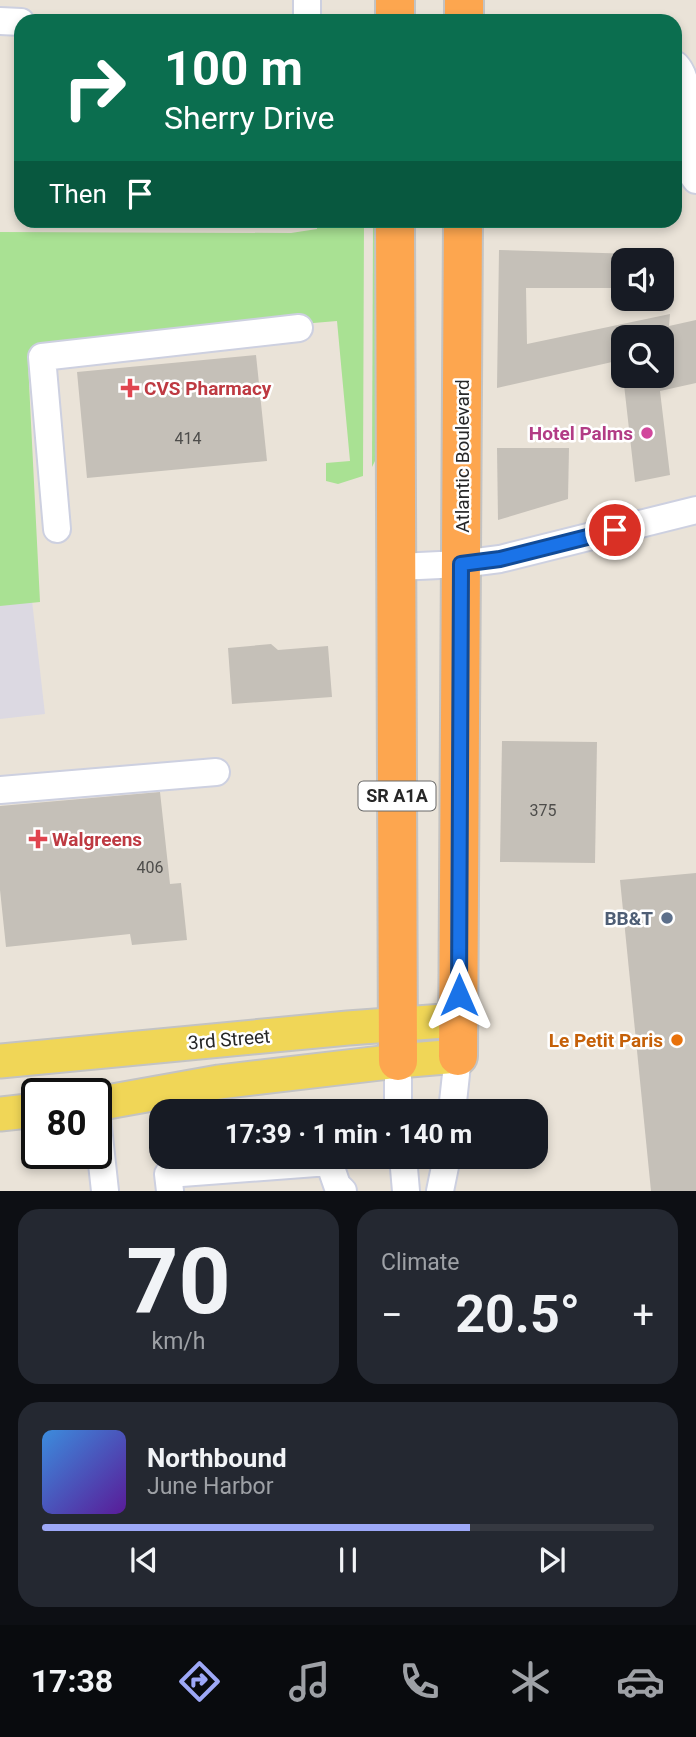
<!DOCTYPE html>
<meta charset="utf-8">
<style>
:root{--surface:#171b24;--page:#242831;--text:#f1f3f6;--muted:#9ea1a6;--line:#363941;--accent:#9da8f7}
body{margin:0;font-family:Roboto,sans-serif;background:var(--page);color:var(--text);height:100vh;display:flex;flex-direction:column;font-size:26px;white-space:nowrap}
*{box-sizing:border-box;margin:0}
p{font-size:23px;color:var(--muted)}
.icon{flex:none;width:38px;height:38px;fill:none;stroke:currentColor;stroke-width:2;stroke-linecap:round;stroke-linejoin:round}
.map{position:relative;height:1191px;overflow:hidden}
.sheet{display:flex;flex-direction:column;gap:18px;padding:18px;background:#0d0f14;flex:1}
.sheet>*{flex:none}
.top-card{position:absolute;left:14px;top:14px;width:668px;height:214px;border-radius:21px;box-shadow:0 4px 10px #0003;background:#0b6e4f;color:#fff;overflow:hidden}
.controls{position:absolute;left:611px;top:248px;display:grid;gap:14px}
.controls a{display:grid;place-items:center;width:63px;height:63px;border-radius:14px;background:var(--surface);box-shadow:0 4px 10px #0003;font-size:35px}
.speed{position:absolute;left:21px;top:1078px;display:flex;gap:14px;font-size:35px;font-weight:700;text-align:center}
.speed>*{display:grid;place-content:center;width:91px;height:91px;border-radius:50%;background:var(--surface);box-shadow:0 4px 10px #0003;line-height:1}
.speed .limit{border:4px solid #111;border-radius:10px;background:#fff;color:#111}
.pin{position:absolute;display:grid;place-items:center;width:60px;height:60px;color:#fff;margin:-30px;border:4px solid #fff;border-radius:50%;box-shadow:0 2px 7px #0007}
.me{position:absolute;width:77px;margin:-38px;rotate:0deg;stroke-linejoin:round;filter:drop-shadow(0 0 5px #0008)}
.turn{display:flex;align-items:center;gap:24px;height:147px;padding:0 35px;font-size:32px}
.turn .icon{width:91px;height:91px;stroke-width:2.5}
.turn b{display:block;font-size:49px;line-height:60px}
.then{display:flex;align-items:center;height:66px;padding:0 35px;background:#0003;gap:14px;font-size:26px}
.big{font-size:52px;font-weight:700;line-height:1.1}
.sheet .tile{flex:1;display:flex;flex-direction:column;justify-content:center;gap:10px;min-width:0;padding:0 24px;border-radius:21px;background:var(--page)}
.sheet .dial{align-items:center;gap:0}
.dial b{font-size:91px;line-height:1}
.song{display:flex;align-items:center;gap:21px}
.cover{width:84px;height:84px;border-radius:10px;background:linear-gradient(135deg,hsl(210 70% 55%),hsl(270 70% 35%))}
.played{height:7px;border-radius:4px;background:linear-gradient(90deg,var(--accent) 70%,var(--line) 70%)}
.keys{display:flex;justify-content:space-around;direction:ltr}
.heat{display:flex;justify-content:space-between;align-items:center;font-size:38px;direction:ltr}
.sheet .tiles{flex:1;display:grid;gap:18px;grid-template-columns:1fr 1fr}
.tile:last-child{grid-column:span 2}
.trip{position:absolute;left:149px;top:1099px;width:399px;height:70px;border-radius:21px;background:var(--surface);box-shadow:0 4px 10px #0003;font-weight:700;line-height:70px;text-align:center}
.menu{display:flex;height:112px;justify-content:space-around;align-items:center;background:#090b0e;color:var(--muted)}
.menu .icon{width:49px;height:49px}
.menu .current{color:var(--accent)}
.menu b{font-size:32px;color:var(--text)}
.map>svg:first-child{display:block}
.industrial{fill:#dcd9e2}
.green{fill:#a9e193}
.building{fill:#c5c0b8}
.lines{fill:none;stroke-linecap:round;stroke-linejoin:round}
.minor-casing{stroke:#cdd0e0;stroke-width:30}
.major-casing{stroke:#c3c3c3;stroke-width:37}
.highway-casing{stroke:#c3c3c3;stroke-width:42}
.minor{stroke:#fff;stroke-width:26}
.major{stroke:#f0d657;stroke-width:33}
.highway{stroke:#fda64f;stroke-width:38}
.route-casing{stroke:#114b97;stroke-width:18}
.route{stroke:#1a73e8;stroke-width:12}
.health-dot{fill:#e0444e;stroke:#fff;stroke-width:2.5}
.hotel-dot{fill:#d1479c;stroke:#fff;stroke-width:2.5}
.service-dot{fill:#5c6f8a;stroke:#fff;stroke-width:2.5}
.food-dot{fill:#e8710a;stroke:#fff;stroke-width:2.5}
.labels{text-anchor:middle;stroke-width:5;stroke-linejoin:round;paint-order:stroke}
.number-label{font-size:16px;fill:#4e4d4b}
.shield{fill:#fff;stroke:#686868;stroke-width:2}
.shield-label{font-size:18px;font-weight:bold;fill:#272727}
.health-label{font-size:19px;font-weight:bold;fill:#be3a42;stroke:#fff;text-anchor:start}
.hotel-label{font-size:19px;font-weight:bold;fill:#b23c85;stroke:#fff;text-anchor:end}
.street-label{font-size:19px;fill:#272727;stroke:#fff}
.service-label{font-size:19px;font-weight:bold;fill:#4e5e75;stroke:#fff;text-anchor:end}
.food-label{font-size:19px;font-weight:bold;fill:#c56008;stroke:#fff;text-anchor:end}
</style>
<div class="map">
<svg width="696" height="1191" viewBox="0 0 696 1191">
<rect width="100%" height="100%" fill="#eae3d8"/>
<polygon class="industrial" points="0,322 45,714 0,719"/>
<g class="green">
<polygon points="376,220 377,457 372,467 373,221"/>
<polygon points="317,221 364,221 363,476 338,484 326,481 326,463 350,461 337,321 40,346 28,363 40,602 0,606 0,232 291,233 317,229"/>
</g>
<g class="building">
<polygon points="499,250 671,255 670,288 662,288 662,261 623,261 623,288 526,288 527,344 670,314 669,326 696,320 696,383 660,391 670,475 635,482 623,376 662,376 662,338 623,338 623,374 621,360 497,388"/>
<polygon points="256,355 267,461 87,478 77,372"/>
<polygon points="497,448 569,448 568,499 498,520"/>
<polygon points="271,644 278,650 328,646 332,697 232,704 228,648"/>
<polygon points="502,741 597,742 595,863 500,862"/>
<polygon points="160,792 170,884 181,883 187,940 132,945 130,934 6,947 0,890 0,806"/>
<polygon points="696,873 696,1191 651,1191 620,880"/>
</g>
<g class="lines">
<g class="minor-casing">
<g id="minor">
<polyline points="0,21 21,22"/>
<polyline points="307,21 307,0"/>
<path d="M 676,65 C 696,86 681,137 687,166 C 689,171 693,176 696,180"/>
<polyline points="57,529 42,357 299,328"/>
<polyline points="398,567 461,564 500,559 696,510"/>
<polyline points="0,790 216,772"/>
<polyline points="398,1061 398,1111"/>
<polyline points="96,1109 105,1191"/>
<polyline points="452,1111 458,1056"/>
<polyline points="403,1157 406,1191"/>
<polyline points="170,1191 168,1174 329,1162 337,1185 343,1191"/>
<polyline points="440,1191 447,1157"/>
</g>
</g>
<g class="major-casing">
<g id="major">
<polyline points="0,1061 348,1028 458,1020"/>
<polyline points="96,1104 219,1082 398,1061 458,1056"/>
<polyline points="0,1114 37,1110"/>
</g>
</g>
<g class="highway-casing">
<g id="highway">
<polyline points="395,21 395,0"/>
<polyline points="464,21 464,0"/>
<polyline points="395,220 398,1061"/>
<polyline points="458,1056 463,220"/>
</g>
</g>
<use href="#minor" class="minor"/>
<use href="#major" class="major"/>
<use href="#highway" class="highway"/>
</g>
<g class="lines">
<g class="route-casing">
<polyline id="route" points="459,995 461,564 500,559 615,530"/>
</g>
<use href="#route" class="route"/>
</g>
<g class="health-dot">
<path d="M126.5 377.5h7v7h7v7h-7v7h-7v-7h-7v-7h7z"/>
<path d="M34.5 828.5h7v7h7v7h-7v7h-7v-7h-7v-7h7z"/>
</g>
<circle class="hotel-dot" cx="647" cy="433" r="7"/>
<circle class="service-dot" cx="667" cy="918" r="7"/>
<circle class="food-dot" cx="677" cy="1040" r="7"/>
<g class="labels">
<g class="number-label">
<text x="188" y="444">414</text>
<text x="543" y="816">375</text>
<text x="150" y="873">406</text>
</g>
<rect class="shield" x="358.5" y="781.5" width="77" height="29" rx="5"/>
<g class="shield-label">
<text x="397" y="802">SR A1A</text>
</g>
<g class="health-label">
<text x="144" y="395">CVS Pharmacy</text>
<text x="52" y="846">Walgreens</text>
</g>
<g class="hotel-label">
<text x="633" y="440">Hotel Palms</text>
</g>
<g class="street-label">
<text transform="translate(462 456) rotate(-90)" y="7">Atlantic Boulevard</text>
<text transform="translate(229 1039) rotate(-5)" y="7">3rd Street</text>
</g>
<g class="service-label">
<text x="653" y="925">BB&amp;T</text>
</g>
<g class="food-label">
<text x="663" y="1047">Le Petit Paris</text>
</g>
</g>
</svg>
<div class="controls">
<a><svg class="icon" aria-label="sound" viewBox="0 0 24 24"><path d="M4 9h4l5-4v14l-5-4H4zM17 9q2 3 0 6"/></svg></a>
<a><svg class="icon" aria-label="search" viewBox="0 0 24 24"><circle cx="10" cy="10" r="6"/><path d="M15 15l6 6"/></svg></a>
</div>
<div class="speed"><div class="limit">80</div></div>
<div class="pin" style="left:615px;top:530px;background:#d93025"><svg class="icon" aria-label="arrive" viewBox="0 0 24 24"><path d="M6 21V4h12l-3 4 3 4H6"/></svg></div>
<svg class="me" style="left:459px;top:995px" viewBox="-20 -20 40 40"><path d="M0-17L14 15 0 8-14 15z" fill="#1a73e8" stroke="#fff" stroke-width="4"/></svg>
<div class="trip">17:39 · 1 min · 140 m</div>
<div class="top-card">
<div class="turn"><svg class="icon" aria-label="right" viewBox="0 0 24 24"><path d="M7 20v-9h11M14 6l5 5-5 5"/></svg><div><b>100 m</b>Sherry Drive</div></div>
<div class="then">Then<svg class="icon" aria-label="arrive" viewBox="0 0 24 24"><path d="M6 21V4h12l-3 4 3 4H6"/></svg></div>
</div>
</div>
<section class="sheet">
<div class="tiles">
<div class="tile dial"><b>70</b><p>km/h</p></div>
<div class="tile"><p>Climate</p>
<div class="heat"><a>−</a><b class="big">20.5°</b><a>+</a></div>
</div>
<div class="tile">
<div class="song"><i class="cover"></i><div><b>Northbound</b><p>June Harbor</p></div></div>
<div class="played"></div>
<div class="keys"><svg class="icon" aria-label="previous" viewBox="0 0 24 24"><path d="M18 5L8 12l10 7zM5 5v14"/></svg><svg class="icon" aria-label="pause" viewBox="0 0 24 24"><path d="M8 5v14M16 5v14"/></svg><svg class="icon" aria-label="next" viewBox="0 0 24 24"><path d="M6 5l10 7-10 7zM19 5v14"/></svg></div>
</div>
</div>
</section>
<nav class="menu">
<b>17:38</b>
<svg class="icon current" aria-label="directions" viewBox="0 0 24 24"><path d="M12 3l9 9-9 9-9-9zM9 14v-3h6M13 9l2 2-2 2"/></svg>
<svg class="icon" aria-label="music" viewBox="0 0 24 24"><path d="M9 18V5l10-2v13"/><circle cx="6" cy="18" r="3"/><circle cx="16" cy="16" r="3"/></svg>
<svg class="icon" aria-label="phone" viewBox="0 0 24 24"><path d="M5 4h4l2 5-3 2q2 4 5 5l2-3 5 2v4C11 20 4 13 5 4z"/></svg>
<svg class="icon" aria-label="climate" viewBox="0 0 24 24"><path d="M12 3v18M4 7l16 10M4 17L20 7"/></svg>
<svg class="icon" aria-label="car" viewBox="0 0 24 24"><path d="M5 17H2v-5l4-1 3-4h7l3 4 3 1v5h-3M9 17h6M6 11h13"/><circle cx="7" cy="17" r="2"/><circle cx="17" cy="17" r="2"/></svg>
</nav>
